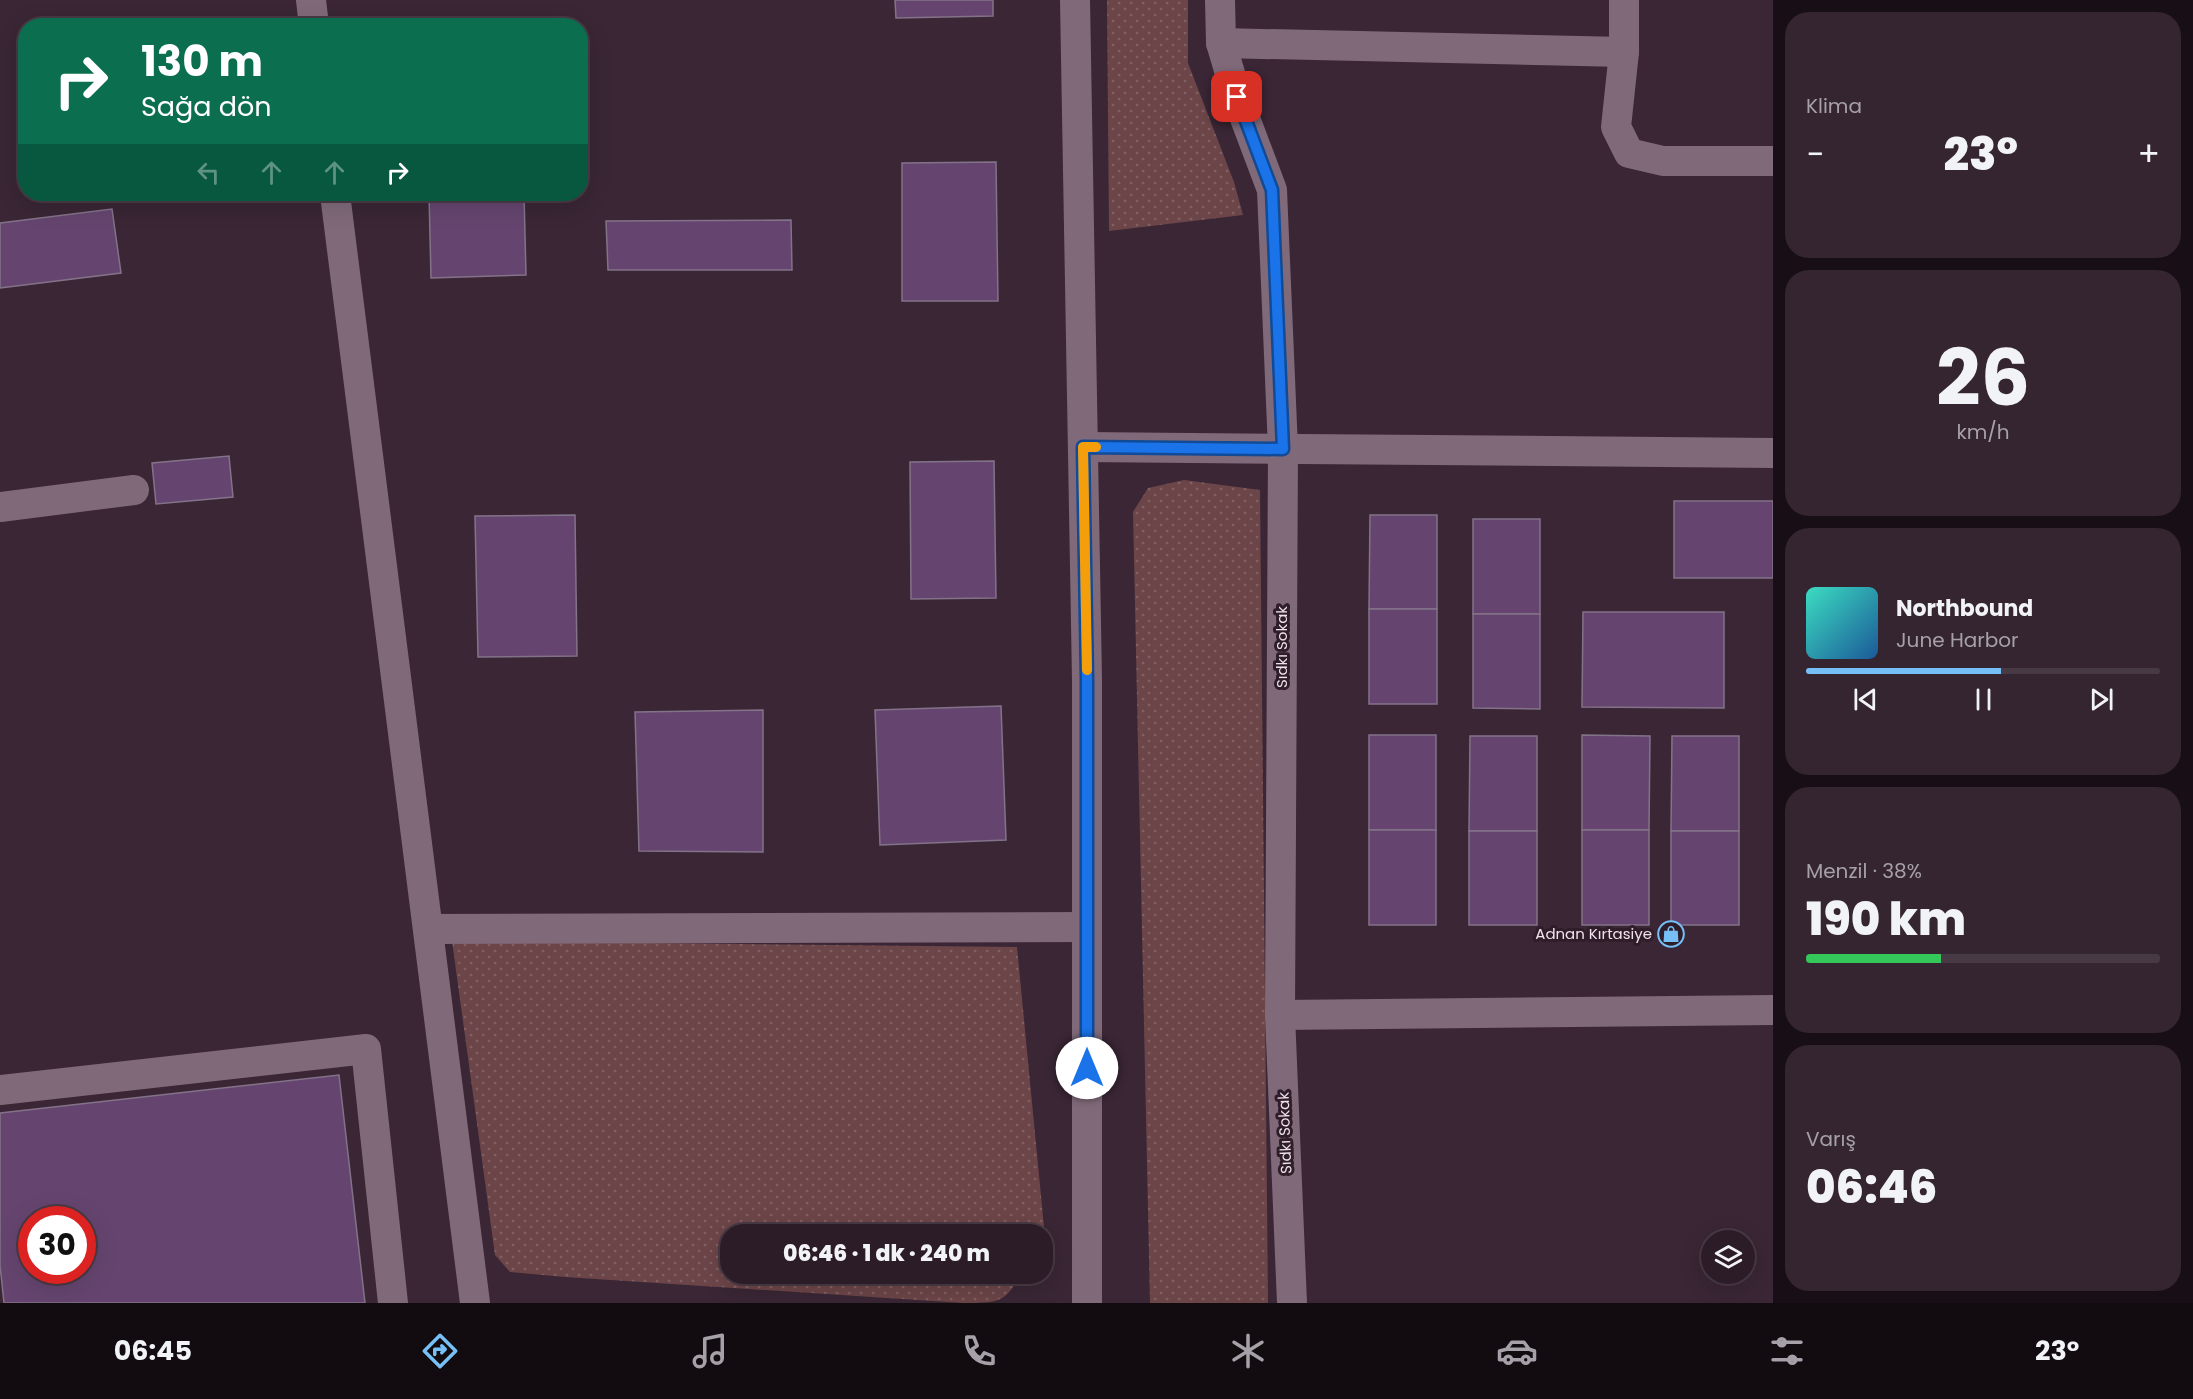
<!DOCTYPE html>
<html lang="tr">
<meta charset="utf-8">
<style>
:root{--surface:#2c1c28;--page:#342530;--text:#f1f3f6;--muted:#a6a1a8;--line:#483a45;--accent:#76c0f7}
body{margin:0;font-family:Poppins,sans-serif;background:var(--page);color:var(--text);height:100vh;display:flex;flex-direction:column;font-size:22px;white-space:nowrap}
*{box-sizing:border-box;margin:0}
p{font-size:20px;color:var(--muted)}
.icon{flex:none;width:33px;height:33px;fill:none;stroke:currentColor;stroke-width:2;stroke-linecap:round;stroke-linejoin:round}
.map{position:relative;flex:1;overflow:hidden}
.drawer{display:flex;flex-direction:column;gap:12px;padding:12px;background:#180f16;width:420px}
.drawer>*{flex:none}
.hud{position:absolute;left:18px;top:18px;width:570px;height:183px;border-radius:24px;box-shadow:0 6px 24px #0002,0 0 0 2px var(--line);background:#0b6e4f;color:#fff;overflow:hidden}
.tools{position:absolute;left:1701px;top:1230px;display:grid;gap:12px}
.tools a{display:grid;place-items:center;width:54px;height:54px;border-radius:50%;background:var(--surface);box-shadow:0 6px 24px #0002,0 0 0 2px var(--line);font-size:30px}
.speed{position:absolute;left:18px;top:1206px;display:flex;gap:12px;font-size:30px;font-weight:700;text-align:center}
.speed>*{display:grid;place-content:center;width:78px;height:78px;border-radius:50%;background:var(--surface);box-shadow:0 6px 24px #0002,0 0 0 2px var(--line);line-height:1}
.speed .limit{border:9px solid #d22;background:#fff;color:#111}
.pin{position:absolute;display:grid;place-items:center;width:51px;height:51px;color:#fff;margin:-26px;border-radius:12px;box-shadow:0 3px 9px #0006}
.me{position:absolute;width:66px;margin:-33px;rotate:0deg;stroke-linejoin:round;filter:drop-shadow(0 0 4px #0008)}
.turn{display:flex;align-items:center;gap:21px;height:126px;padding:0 24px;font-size:27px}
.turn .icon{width:78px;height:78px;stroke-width:2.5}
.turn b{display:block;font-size:42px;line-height:51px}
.lanes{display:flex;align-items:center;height:57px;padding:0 24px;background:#0003;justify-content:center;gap:30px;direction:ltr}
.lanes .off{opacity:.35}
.big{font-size:45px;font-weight:800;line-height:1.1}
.drawer .widget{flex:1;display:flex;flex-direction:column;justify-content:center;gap:9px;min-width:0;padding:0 21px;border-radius:24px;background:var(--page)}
.drawer .dial{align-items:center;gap:0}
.dial b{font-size:78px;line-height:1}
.song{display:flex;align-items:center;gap:18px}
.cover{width:72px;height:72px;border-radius:9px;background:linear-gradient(135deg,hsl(170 70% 55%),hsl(210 70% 35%))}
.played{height:6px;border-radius:3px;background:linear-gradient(90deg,var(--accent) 55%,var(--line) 55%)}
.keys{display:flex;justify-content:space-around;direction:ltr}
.heat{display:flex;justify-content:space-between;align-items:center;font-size:33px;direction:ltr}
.charge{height:9px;border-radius:4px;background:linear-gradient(90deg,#34c759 38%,var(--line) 0)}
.trip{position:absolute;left:720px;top:1224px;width:333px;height:60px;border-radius:24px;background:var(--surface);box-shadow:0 6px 24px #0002,0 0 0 2px var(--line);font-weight:800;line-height:60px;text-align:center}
.tab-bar{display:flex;height:96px;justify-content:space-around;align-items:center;background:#120b10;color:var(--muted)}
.tab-bar .icon{width:42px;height:42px}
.tab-bar .active{color:var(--accent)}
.tab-bar b{font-size:27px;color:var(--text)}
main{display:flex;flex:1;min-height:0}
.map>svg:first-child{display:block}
.grass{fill:url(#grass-dots)}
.building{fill:#65456f;stroke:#837389;stroke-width:1.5;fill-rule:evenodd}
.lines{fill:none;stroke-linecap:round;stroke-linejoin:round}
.minor{stroke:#806a7a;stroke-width:30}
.route-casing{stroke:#114b97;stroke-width:15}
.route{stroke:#1a73e8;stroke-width:10}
.slow{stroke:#f59e0b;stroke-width:10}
.labels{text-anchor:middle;stroke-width:6;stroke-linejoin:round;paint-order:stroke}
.street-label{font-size:15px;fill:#efe2eb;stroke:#2f1d2a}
.poi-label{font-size:15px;fill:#efe2eb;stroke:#2f1d2a;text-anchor:end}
</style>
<main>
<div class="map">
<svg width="1773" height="1303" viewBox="0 0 1773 1303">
<defs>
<pattern id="grass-dots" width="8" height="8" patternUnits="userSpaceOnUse" patternTransform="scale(1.5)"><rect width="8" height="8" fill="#6c4548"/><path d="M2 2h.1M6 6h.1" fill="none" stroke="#816063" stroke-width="1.8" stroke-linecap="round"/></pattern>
</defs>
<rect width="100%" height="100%" fill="#3a2635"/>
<g class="grass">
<polygon points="1107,0 1188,0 1188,63 1234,182 1243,215 1109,231"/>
<polygon points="1184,480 1260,490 1268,1303 1150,1303 1133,512 1148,488"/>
<path d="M 452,941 L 1017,947 L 1044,1227 L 1040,1234 L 730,1234 L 730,1274 L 1021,1274 C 1005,1303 999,1303 963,1303 L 565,1277 L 510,1272 L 495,1255 Z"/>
</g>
<g class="building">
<polygon points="895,0 993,0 993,16 896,18"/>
<polygon points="996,162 998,301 902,301 902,163"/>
<polygon points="429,194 524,194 526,275 431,278"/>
<polygon points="112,209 121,273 0,288 0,223"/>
<polygon points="791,220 792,270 608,270 606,221"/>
<polygon points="229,456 233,497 156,504 152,463"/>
<polygon points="994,461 996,598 911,599 910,462"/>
<rect x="1674" y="501" width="99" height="77"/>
<polygon points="575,515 577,656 478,657 475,516"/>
<polygon points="1370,515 1437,515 1437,609 1369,609"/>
<rect x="1473" y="519" width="67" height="95"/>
<rect x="1369" y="609" width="68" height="95"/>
<polygon points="1583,612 1724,612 1724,708 1582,707"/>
<polygon points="1473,614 1540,614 1540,709 1473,708"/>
<polygon points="1001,706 1006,840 880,845 875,710"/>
<polygon points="763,710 763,852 639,851 635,712"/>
<rect x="1369" y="735" width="67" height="95"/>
<polygon points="1582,735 1650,736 1649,830 1582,830"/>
<polygon points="1470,736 1537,736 1537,831 1469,831"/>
<polygon points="1672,736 1739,736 1739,831 1671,831"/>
<rect x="1369" y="830" width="67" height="95"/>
<rect x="1582" y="830" width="67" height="95"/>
<rect x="1469" y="831" width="68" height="94"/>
<rect x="1671" y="831" width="68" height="94"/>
<path d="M 339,1075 L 365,1303 L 4,1303 L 0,1265 L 0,1113 ZM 32,1220 L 82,1220 L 82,1270 L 32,1270 Z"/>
</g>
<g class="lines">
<g class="minor">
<polyline points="311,0 314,26"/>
<polyline points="1075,0 1087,680 1087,1303"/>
<polyline points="1220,0 1221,43 1237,97 1272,190 1283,449 1280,1015 1292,1303"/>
<polyline points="1624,0 1624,52 1616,127 1629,153 1663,161 1773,161"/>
<polyline points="1221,43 1624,52"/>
<polyline points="335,194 475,1303"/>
<polyline points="1083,447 1773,453"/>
<polyline points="0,507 134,490"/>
<polyline points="428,929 1087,927"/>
<polyline points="1280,1015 1773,1010"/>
<polyline points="0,1090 366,1049 393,1303"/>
</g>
</g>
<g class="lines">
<g class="route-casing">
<polyline id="route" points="1087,1068 1087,680 1083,447 1283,449 1272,190 1237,97"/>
</g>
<use href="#route" class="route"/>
<polyline class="slow" points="1087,670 1083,447 1096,447"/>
</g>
<defs>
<g id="shop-ring" transform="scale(1.35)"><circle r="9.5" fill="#2f1d2a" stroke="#76c0f7" stroke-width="1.5"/><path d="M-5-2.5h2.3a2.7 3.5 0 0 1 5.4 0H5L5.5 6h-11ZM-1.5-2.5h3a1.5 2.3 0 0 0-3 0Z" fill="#76c0f7"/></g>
</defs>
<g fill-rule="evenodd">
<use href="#shop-ring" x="1671" y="934"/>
</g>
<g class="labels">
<g class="street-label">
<text transform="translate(1282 647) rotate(-90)" y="5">Sıdkı Sokak</text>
<text transform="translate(1285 1133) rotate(-92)" y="5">Sıdkı Sokak</text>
</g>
<g class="poi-label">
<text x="1652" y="939">Adnan Kırtasiye</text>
</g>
</g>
</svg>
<div class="tools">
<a><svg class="icon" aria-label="layers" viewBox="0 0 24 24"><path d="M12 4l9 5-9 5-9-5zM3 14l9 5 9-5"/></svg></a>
</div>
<div class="speed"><div class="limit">30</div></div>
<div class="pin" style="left:1237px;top:97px;background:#d93025"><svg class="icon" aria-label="arrive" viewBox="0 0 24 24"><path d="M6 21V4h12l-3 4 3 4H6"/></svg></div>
<svg class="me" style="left:1087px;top:1068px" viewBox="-20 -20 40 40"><circle r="19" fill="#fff"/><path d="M0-13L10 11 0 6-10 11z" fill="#1a73e8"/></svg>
<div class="trip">06:46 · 1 dk · 240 m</div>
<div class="hud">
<div class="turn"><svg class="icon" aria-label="right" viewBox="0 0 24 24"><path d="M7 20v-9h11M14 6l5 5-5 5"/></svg><div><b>130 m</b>Sağa dön</div></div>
<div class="lanes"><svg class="icon off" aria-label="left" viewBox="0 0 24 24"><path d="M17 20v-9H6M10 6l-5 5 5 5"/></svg><svg class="icon off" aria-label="ahead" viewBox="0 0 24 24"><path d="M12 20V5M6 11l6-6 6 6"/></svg><svg class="icon off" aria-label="ahead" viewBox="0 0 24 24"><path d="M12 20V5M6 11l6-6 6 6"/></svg><svg class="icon" aria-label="right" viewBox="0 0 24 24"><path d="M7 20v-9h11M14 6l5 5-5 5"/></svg></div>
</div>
</div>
<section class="drawer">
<div class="widget"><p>Klima</p>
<div class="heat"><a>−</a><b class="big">23°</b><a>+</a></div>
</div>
<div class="widget dial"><b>26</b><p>km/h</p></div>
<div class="widget">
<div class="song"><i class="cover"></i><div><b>Northbound</b><p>June Harbor</p></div></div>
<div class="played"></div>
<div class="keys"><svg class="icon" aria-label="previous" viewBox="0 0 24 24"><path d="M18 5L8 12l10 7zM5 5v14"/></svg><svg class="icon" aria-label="pause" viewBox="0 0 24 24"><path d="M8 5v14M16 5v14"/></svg><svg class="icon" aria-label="next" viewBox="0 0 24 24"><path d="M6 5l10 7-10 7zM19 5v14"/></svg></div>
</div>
<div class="widget"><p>Menzil · 38%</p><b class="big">190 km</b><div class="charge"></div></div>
<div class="widget"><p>Varış</p><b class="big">06:46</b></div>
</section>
</main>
<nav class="tab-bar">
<b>06:45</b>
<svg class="icon active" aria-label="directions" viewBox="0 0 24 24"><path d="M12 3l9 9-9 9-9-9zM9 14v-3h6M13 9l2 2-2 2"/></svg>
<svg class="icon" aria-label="music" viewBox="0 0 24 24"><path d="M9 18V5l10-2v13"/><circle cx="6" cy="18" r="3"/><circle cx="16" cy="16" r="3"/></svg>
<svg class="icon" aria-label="phone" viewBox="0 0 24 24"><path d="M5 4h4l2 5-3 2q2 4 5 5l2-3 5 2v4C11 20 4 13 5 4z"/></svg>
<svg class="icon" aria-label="climate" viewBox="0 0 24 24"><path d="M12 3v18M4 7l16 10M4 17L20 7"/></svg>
<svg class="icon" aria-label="car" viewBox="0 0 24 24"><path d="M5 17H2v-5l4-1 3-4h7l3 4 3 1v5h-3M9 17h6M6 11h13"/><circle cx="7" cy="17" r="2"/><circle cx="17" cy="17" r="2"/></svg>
<svg class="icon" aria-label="filters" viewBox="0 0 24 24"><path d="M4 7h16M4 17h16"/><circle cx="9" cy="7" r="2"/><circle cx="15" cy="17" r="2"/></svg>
<b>23°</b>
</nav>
